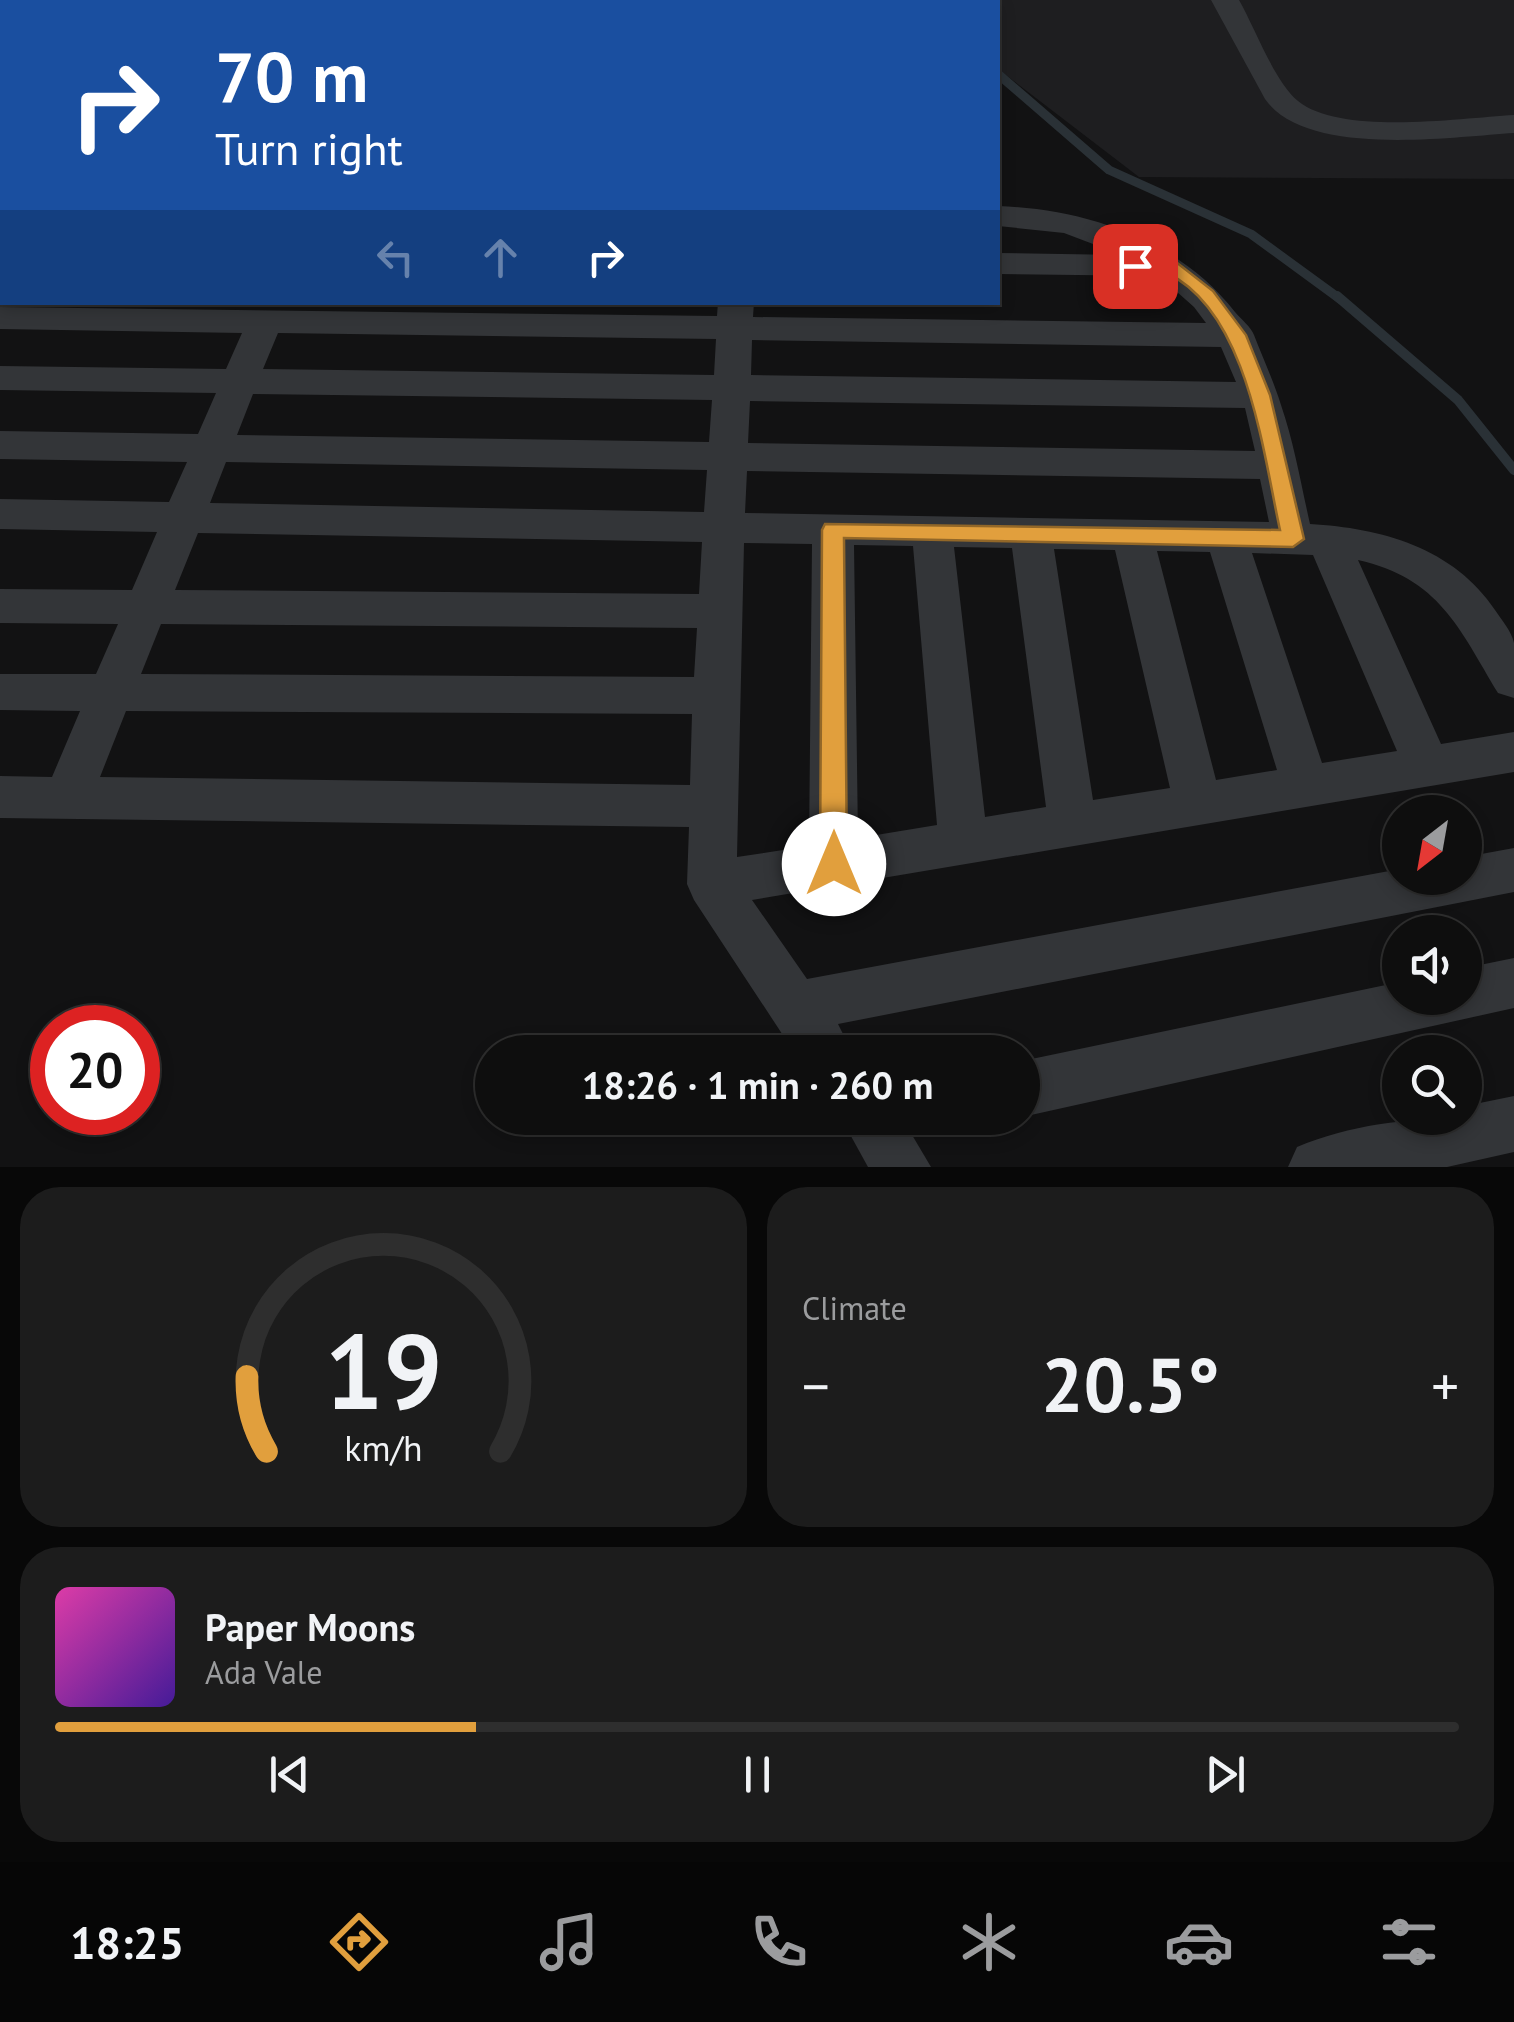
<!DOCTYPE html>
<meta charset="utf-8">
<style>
:root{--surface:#0e0e0e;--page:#1c1c1c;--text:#f1f3f6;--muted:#9b9c9e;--line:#2e2e2e;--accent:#e19f3d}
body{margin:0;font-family:"PT Sans",sans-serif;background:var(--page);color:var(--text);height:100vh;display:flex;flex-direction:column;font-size:38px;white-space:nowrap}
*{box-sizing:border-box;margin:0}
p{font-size:32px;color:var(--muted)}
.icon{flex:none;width:55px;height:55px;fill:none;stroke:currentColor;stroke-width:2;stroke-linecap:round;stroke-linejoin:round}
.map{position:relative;height:1167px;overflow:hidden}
.panel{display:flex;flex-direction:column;gap:20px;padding:20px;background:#080808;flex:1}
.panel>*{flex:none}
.guide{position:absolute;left:0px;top:0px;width:1000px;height:305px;box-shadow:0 5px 15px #0003,0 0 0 2px var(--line);background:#1a4fa0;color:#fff;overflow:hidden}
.needle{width:65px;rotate:211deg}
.tools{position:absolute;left:1382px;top:795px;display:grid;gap:20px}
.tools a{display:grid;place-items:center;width:100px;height:100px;border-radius:50%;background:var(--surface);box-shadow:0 5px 15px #0003,0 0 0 2px var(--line);font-size:50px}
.speed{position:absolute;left:30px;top:1005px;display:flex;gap:20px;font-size:50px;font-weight:700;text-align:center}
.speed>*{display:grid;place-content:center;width:130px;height:130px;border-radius:50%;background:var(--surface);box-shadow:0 5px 15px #0003,0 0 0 2px var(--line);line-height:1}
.speed .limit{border:15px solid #d22;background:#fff;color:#111}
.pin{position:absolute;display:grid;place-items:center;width:85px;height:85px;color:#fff;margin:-42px;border-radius:20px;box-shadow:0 5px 15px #0006}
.me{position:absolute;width:110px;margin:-55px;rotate:0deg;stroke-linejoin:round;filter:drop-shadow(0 0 8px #0008)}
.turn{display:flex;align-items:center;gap:35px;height:210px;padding:0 50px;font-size:45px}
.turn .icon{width:130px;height:130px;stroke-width:2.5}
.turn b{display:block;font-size:70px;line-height:85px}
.lanes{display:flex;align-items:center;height:95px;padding:0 50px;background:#0003;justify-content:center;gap:50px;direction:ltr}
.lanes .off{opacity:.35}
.big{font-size:75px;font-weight:700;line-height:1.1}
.panel .card{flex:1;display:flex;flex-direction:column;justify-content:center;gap:15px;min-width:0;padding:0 35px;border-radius:40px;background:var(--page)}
.panel .dial{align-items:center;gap:0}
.dial svg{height:260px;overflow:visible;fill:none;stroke:var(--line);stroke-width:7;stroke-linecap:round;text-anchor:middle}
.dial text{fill:var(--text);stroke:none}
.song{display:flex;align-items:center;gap:30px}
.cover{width:120px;height:120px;border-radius:15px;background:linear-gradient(135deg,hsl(320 70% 55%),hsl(260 70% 35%))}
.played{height:10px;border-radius:5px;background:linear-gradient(90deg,var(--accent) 30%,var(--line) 30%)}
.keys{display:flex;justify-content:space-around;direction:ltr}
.heat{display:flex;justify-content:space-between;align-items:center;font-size:55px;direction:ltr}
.panel .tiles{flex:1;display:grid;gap:20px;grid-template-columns:1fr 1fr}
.card:last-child{grid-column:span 2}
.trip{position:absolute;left:475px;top:1035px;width:565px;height:100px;border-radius:50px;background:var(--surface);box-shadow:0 5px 15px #0003,0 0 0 2px var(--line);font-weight:700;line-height:100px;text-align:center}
.tab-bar{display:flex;height:160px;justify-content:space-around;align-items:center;background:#060606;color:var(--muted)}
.tab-bar .icon{width:70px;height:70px}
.tab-bar .on{color:var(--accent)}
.tab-bar b{font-size:45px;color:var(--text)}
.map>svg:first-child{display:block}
.built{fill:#1e1e20}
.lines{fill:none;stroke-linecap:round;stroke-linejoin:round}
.stream-far1{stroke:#2a3136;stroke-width:9}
.stream{stroke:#2a3136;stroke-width:10}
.minor{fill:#333538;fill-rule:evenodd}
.route{fill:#e19f3d;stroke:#926728;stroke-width:2.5}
</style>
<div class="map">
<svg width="1514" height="1167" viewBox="0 0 1514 1167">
<rect width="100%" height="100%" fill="#121213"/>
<polygon class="built" points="889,0 1514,0 1514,179 1139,177 998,69 998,2"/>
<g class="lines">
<g class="stream-far1">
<polyline points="827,0 835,2"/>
<polyline points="998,74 1109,170 1251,234 1340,299"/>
</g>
<polyline class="stream" points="1337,296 1458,400 1514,470"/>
<g class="minor">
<path d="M 1211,0 L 1239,0 C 1255,28 1274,81 1298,101 C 1341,136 1460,118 1514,115 L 1514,133 C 1450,137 1306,158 1265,99 Z"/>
<path d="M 998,206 C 1087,209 1179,240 1235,312 C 1241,319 1251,327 1254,335 C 1262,356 1274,382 1281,405 C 1294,443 1301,484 1310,524 C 1381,528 1454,548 1495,610 C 1501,619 1512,632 1514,643 C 1514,660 1514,681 1514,698 L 1498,693 C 1459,628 1439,578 1358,560 L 1441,744 L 1514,732 L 1514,772 L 752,900 L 807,979 L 1400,869 L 1400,878 L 1465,878 L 1465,857 L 1514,848 L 1514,892 L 838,1024 L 852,1052 L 794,1052 L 694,900 L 687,884 L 689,827 L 0,818 L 0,776 L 52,777 L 80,711 L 0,710 L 0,674 L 96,674 L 118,624 L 0,623 L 0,589 L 132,590 L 157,532 L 0,529 L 0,499 L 169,502 L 187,462 L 0,459 L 0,431 L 198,434 L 216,393 L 0,390 L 0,366 L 226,369 L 242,333 L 0,329 L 0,307 L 717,316 L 718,302 L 754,302 L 753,317 L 1206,323 L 1194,307 L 1159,276 L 998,274 L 998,253 L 1122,255 L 1064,233 L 998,226 ZM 278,333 L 716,339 L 714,375 L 263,369 ZM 752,340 L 1221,347 L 1236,382 L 751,375 ZM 253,394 L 712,400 L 709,442 L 237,435 ZM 750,401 L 1245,408 L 1255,451 L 748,443 ZM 226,462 L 707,470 L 704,512 L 210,503 ZM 747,471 L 1260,479 L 1269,522 L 745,513 ZM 198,533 L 702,542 L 699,594 L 175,590 ZM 744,543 L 812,544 L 809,846 L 737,857 ZM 854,545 L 913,546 L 937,825 L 858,838 ZM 954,547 L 1012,548 L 1046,807 L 985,817 ZM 1054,549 L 1115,550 L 1170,788 L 1093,800 ZM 1157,551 L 1210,552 L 1277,770 L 1216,780 ZM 1252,553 L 1313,555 L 1397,751 L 1322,763 ZM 161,624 L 697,628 L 694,677 L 141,674 ZM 126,711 L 692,714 L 690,785 L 100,777 Z"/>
<polygon points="1514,958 1514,1008 1022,1117 1022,1061 1400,982 1400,998 1465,998 1465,968"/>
<path d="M 1514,1096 L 1514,1152 L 1447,1167 L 1288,1167 L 1297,1147 C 1349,1125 1408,1118 1465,1118 L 1465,1106 Z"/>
<polygon points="841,1118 902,1118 931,1167 868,1167"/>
</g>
</g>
<path class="route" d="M 1135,260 L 1176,262 L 1213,291 L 1246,335 L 1270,395 L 1304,539 L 1293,547 L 844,538 L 847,864 L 843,872 L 834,876 L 824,872 L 820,864 L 822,530 L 825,524 L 1280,530 C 1263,453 1248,312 1167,273 C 1157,268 1140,272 1129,270 L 1126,266 Z"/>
</svg>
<div class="tools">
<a><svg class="needle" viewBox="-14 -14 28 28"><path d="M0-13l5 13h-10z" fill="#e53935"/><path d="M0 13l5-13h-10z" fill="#9b9c9e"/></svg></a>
<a><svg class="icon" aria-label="sound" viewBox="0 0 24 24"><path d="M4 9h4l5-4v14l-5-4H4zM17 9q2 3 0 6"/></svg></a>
<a><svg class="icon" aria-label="search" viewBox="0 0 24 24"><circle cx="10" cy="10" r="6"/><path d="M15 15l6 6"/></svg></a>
</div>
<div class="speed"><div class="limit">20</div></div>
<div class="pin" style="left:1135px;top:266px;background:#d93025"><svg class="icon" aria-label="arrive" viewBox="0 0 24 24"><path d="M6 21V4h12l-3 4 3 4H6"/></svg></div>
<svg class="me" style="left:834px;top:864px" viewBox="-20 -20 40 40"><circle r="19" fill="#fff"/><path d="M0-13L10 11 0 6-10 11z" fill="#e19f3d"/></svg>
<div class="trip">18:26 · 1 min · 260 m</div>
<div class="guide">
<div class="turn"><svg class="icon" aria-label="right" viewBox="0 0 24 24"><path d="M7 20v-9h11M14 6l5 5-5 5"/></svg><div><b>70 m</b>Turn right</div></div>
<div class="lanes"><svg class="icon off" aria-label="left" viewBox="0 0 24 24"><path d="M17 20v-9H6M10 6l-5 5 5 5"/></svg><svg class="icon off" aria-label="ahead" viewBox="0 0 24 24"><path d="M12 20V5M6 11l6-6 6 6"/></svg><svg class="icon" aria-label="right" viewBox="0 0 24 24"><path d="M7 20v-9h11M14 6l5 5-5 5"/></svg></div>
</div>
</div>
<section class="panel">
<div class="tiles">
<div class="card dial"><svg viewBox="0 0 100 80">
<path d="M14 69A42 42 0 1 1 86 69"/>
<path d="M14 69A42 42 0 0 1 8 46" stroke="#e19f3d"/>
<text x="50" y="56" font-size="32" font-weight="700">19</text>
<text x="50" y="72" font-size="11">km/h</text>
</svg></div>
<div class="card"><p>Climate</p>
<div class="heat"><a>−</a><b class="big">20.5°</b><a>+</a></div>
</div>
<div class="card">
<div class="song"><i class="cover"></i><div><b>Paper Moons</b><p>Ada Vale</p></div></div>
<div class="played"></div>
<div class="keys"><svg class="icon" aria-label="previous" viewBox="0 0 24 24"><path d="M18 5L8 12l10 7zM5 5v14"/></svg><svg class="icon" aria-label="pause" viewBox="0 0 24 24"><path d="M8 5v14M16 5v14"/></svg><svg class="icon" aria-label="next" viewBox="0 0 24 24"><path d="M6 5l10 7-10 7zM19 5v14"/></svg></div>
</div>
</div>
</section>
<nav class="tab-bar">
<b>18:25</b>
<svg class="icon on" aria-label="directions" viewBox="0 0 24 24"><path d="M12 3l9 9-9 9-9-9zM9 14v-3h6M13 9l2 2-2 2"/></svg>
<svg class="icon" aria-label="music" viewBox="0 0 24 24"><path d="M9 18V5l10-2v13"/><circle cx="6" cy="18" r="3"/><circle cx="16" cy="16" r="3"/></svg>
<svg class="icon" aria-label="phone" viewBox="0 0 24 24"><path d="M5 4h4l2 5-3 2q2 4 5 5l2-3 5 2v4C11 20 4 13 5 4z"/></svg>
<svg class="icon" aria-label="climate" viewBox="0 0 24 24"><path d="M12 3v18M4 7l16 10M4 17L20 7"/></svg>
<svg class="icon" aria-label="car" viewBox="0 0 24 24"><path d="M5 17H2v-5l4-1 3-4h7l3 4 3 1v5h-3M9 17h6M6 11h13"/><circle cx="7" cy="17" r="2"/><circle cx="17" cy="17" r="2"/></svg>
<svg class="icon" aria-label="filters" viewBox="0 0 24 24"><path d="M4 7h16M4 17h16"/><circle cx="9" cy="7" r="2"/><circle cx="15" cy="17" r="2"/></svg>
</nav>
